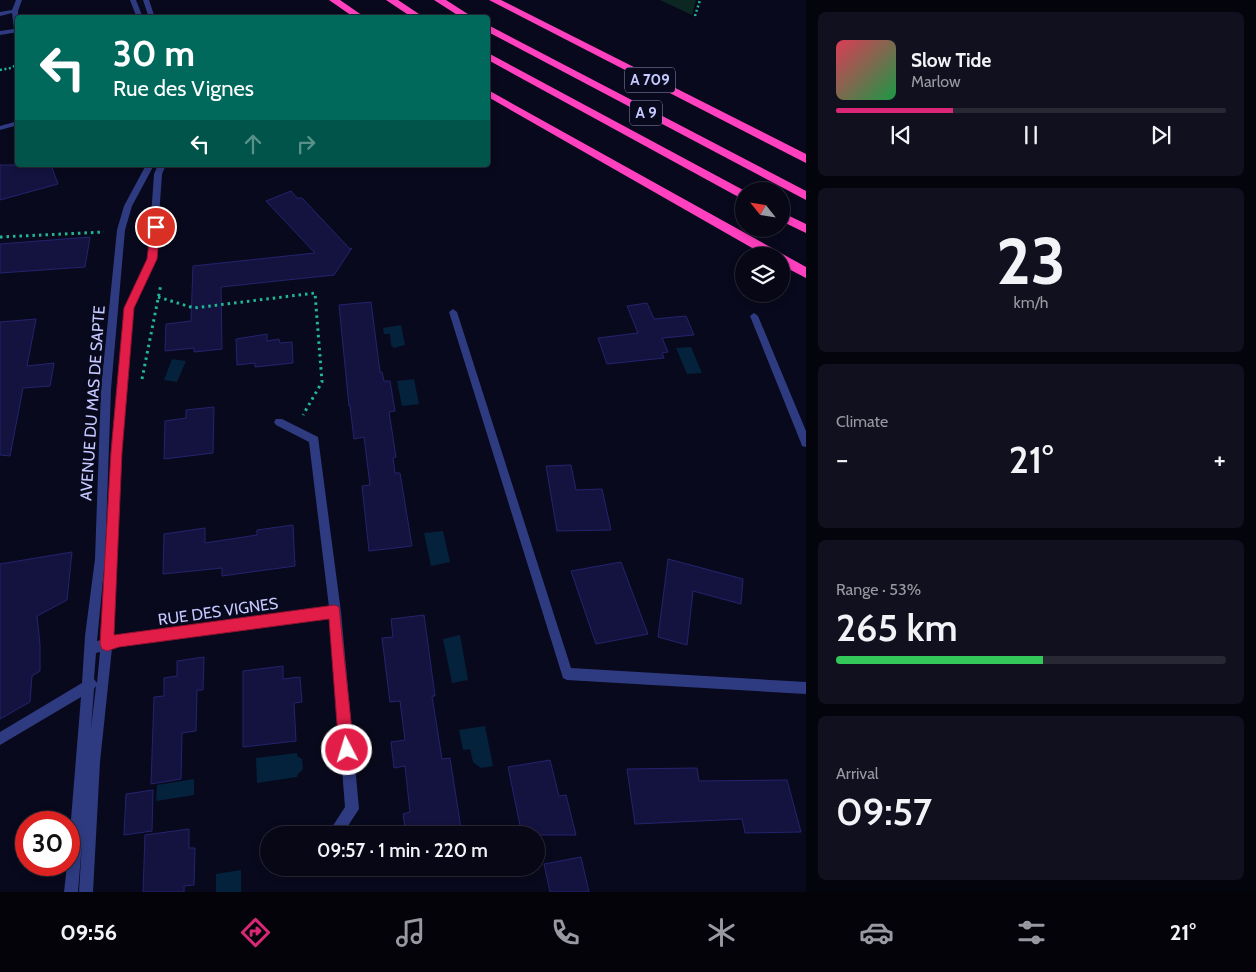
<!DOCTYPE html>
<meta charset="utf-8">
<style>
:root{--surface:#070716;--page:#10101f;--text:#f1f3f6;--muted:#9899a1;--line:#282835;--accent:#db2777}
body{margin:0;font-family:Cabin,sans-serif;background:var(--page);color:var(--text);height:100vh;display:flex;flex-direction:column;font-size:19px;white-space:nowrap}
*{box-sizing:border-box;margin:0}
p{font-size:16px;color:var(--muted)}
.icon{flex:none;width:28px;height:28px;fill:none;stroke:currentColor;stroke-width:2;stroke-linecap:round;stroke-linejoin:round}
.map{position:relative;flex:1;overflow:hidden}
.sheet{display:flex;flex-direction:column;gap:12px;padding:12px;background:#04040c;width:450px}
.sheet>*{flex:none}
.guide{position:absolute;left:15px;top:15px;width:475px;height:152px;border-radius:5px;box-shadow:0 2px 8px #0003,0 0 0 1px var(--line);background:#00695c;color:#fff;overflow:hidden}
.needle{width:32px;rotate:300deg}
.buttons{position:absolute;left:735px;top:182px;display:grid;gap:10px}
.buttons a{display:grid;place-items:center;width:55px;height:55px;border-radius:50%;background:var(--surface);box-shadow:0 2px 8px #0003,0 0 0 1px var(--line);font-size:25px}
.speed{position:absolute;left:15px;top:811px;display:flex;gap:10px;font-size:25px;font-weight:700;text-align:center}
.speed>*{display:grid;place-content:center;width:65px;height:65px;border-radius:50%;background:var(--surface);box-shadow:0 2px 8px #0003,0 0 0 1px var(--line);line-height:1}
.speed .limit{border:8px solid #d22;background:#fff;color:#111}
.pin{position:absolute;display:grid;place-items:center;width:42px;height:42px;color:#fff;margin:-21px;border:2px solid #fff;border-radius:50%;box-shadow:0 1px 5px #0007}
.me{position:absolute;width:55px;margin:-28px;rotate:355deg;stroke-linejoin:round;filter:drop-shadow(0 0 4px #0008)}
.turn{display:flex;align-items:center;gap:18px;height:105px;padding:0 15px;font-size:22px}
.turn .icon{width:65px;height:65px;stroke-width:2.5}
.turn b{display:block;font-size:35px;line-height:42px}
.lanes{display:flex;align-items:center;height:48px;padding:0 15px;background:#0003;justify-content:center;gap:25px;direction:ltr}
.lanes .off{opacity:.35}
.big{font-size:38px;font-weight:600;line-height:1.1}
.sheet .card{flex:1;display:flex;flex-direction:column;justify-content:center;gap:8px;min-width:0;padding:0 18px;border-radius:8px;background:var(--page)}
.sheet .dial{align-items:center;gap:0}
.dial b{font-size:65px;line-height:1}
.song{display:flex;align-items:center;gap:15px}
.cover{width:60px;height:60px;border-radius:8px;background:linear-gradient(135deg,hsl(350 70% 55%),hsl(140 70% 35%))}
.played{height:5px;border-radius:2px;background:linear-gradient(90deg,var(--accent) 30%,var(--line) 30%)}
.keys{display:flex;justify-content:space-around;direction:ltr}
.heat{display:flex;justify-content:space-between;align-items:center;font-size:28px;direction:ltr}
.charge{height:8px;border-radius:4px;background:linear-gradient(90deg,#34c759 53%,var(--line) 0)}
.trip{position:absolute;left:260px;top:826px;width:285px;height:50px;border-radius:25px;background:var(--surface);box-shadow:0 2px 8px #0003,0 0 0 1px var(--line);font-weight:600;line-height:50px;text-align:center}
.tabs{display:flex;height:80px;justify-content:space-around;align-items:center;background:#030309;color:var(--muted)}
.tabs .icon{width:35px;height:35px}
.tabs .on{color:var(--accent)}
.tabs b{font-size:22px;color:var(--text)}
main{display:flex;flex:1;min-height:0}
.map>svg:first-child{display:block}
.green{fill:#0c2721}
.water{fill:#04223b}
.building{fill:#14133f;stroke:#24236e}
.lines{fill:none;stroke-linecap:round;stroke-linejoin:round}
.path-far1{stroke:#20b892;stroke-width:2.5;stroke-dasharray:2 2.5;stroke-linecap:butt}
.path{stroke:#20b892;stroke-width:3;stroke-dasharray:2.5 4;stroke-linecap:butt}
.street{fill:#2f3b81;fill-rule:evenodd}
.highway{fill:#ff40bf;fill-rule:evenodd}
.route{fill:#e11d48;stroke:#92132f}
.labels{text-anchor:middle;stroke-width:5;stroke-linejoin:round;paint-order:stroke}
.shield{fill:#09091d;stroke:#8d8fbb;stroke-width:1}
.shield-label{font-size:15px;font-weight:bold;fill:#c5c9ff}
.street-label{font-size:16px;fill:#c5c9ff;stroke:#09091d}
</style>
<main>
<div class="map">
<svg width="806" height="892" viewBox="0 0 806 892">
<rect width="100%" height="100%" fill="#09091d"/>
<polygon class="green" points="660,0 696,0 692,15"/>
<g class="water">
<polygon points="401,325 405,345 394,348 391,345 390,334 384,334 383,328"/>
<polygon points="691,347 702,373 687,374 676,348"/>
<polygon points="172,359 186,361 177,382 164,380"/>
<polygon points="414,379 419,404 402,406 397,381"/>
<polygon points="443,531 450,562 431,566 424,533"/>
<polygon points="460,635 468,680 452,683 443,639"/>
<polygon points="485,726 493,766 481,768 473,762 470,749 463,750 459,730"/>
<polygon points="297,753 297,756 302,759 303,769 298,774 297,777 257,783 256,758"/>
<polygon points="194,779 194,795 156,801 157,785"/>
<polygon points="241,870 241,892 216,892 216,874"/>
</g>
<g class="building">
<polygon points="0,165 51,165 58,184 0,200"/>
<polygon points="291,191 297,198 302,198 350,249 352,248 334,275 221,287 222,349 194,352 194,348 165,351 166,324 191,321 193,266 315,253 266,201"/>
<polygon points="90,237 85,267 0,273 0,244"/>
<polygon points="371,302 380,372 382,372 384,381 390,381 395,411 389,412 396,457 393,458 395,473 400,473 412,546 369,551 362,486 370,485 364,437 354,439 350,406 349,406 339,305"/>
<polygon points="647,303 654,319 686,316 694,335 662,338 668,352 662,353 664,358 607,364 598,338 638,333 627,306"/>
<polygon points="36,319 27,366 54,363 50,386 23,388 10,456 0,455 0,322"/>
<polygon points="267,334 267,341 279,339 280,343 292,342 293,363 255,367 255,363 237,365 236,339"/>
<polygon points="214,407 213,453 164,459 165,421 186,418 186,410"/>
<polygon points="571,465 576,490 602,489 611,530 557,531 546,466"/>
<polygon points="293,525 295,566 222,576 222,568 163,574 164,534 205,528 205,543 257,535 257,530"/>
<polygon points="72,552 67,600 37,616 40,645 40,671 32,676 30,702 0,719 0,564"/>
<polygon points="668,559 743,579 741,604 693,591 687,645 658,637"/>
<polygon points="621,562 648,634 596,644 571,571"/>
<polygon points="424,615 435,696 432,696 442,759 450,758 462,835 406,835 403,814 410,812 405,766 394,768 391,742 405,740 400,701 390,702 382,638 393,637 391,619"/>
<polygon points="204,657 203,690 197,690 196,731 182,733 181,779 151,784 154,697 164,696 164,678 177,676 177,661"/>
<polygon points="283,666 283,679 300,677 302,702 294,703 296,741 243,747 243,671"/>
<polygon points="550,760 559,796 566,795 576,835 522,835 508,767"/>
<polygon points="697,768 699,781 787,780 801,832 745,833 742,819 635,824 627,769"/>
<polygon points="153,790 152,831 124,835 126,794"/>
<polygon points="189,829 189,848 195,848 194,885 184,886 184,892 143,892 145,835"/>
<polygon points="581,857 589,892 550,892 544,864"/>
</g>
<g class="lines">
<g class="path-far1">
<polyline points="695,16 700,0"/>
<polyline points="0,70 11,68 18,64"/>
</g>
<g class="path">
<polyline points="0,237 104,232"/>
<polyline points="158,297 194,308 315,293 322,382 303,415"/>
<polyline points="142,379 161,284"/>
</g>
<g class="street">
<polygon points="16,0 22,0 18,11 18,32 0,35 0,31 14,29 12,13 0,16 0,12 12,10"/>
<polygon points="130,0 136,0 143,18 137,18"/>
<polygon points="143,0 149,0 155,18 149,18"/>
<polygon points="18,121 18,125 0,130 0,126"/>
<path d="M 146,165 L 154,165 L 132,206 L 125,230 L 111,389 L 105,559 L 97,641 L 101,640 L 111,452 L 125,308 L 148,259 L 154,174 L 158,165 L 166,165 L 162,174 L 156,259 L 133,308 L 121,452 L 113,636 L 329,607 L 309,442 L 276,425 L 274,422 L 276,419 L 282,419 L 318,437 L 341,612 L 359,809 L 342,835 L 327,835 L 345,807 L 330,618 L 119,646 L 112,648 L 100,762 L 93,892 L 79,892 L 82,842 L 78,892 L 64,892 L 67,865 L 69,865 L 69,844 L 81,697 L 0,745 L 0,732 L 82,683 L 85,636 L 95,559 L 101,389 L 117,230 L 124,206 ZM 100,652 L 97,683 L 94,679 L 96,653 ZM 96,686 L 91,729 L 94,689 Z"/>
<polygon points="453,309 457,312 571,668 806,682 806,694 567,680 563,678 449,312"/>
<polygon points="754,313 758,316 806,431 806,447 802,446 801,443 750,316"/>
</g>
<g class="highway">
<polygon points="329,0 340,0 366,18 355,18"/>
<polygon points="386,0 398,0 425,18 413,18"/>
<polygon points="434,0 446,0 474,18 462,18"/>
<polygon points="489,0 501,0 806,154 806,163"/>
<polygon points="488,25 806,191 806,200 488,32"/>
<polygon points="488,53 745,191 744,200 488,60"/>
<polygon points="488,90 806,267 806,278 781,265 781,256 766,256 488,97"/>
<polygon points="781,212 806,224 806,233 781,221"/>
</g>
</g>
<polygon class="route" points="156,224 160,227 157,259 134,308 122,452 114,635 335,605 339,607 354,750 352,755 347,757 342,755 339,750 329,619 119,647 107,651 102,649 100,644 111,452 124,308 147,259 151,227"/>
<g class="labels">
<g class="shield">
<rect x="625" y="67.5" width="50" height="25" rx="4"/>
<rect x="630" y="100.5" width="32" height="25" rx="4"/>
</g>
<g class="shield-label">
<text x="650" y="85">A 709</text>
<text x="646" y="118">A 9</text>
</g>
<g class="street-label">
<text transform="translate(92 403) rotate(-86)" y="6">AVENUE DU MAS DE SAPTE</text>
<text transform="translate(218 611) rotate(-8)" y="6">RUE DES VIGNES</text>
</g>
</g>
</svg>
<div class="buttons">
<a><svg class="needle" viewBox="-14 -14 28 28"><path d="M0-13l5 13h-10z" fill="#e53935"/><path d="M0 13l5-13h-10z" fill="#9899a1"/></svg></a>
<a><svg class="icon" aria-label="layers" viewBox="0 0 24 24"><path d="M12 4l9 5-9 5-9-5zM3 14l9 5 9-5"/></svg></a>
</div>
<div class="speed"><div class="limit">30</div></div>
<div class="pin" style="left:156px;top:227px;background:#d93025"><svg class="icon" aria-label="arrive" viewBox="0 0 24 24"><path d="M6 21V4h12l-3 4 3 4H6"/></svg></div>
<svg class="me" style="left:347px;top:750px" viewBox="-20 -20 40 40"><circle r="17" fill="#e11d48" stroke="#fff" stroke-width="3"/><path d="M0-11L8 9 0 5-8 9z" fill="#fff"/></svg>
<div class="trip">09:57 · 1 min · 220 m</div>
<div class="guide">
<div class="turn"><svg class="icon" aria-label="left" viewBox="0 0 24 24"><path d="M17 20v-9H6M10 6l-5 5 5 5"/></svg><div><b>30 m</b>Rue des Vignes</div></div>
<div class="lanes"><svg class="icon" aria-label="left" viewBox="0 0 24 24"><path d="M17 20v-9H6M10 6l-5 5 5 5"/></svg><svg class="icon off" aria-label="ahead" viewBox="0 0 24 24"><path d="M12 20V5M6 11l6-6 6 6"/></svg><svg class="icon off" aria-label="right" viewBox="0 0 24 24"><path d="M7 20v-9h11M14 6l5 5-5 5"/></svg></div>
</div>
</div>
<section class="sheet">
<div class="card">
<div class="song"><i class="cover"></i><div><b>Slow Tide</b><p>Marlow</p></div></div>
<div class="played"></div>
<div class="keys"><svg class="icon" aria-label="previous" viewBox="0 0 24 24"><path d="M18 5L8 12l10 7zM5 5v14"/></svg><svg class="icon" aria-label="pause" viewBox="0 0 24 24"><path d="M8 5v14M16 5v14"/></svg><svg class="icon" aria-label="next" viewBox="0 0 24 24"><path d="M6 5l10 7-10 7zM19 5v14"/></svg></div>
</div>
<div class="card dial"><b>23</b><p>km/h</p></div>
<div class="card"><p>Climate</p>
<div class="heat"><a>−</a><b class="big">21°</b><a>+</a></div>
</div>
<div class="card"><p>Range · 53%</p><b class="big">265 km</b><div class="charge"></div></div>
<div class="card"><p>Arrival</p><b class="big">09:57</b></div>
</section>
</main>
<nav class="tabs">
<b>09:56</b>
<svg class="icon on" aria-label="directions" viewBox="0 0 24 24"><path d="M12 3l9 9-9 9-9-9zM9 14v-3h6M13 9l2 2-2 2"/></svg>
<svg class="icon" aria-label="music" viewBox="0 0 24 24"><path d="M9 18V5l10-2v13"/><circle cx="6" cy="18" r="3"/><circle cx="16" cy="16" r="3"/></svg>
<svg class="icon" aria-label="phone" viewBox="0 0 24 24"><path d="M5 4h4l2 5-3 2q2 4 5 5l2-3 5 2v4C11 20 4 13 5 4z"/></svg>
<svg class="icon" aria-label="climate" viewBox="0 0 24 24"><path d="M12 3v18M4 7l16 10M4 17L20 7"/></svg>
<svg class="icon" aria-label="car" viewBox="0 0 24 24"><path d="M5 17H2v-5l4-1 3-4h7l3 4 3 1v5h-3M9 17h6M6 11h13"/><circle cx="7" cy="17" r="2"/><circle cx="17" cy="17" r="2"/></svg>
<svg class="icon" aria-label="filters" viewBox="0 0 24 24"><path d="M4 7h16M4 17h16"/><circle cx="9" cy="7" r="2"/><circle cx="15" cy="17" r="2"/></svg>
<b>21°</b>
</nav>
